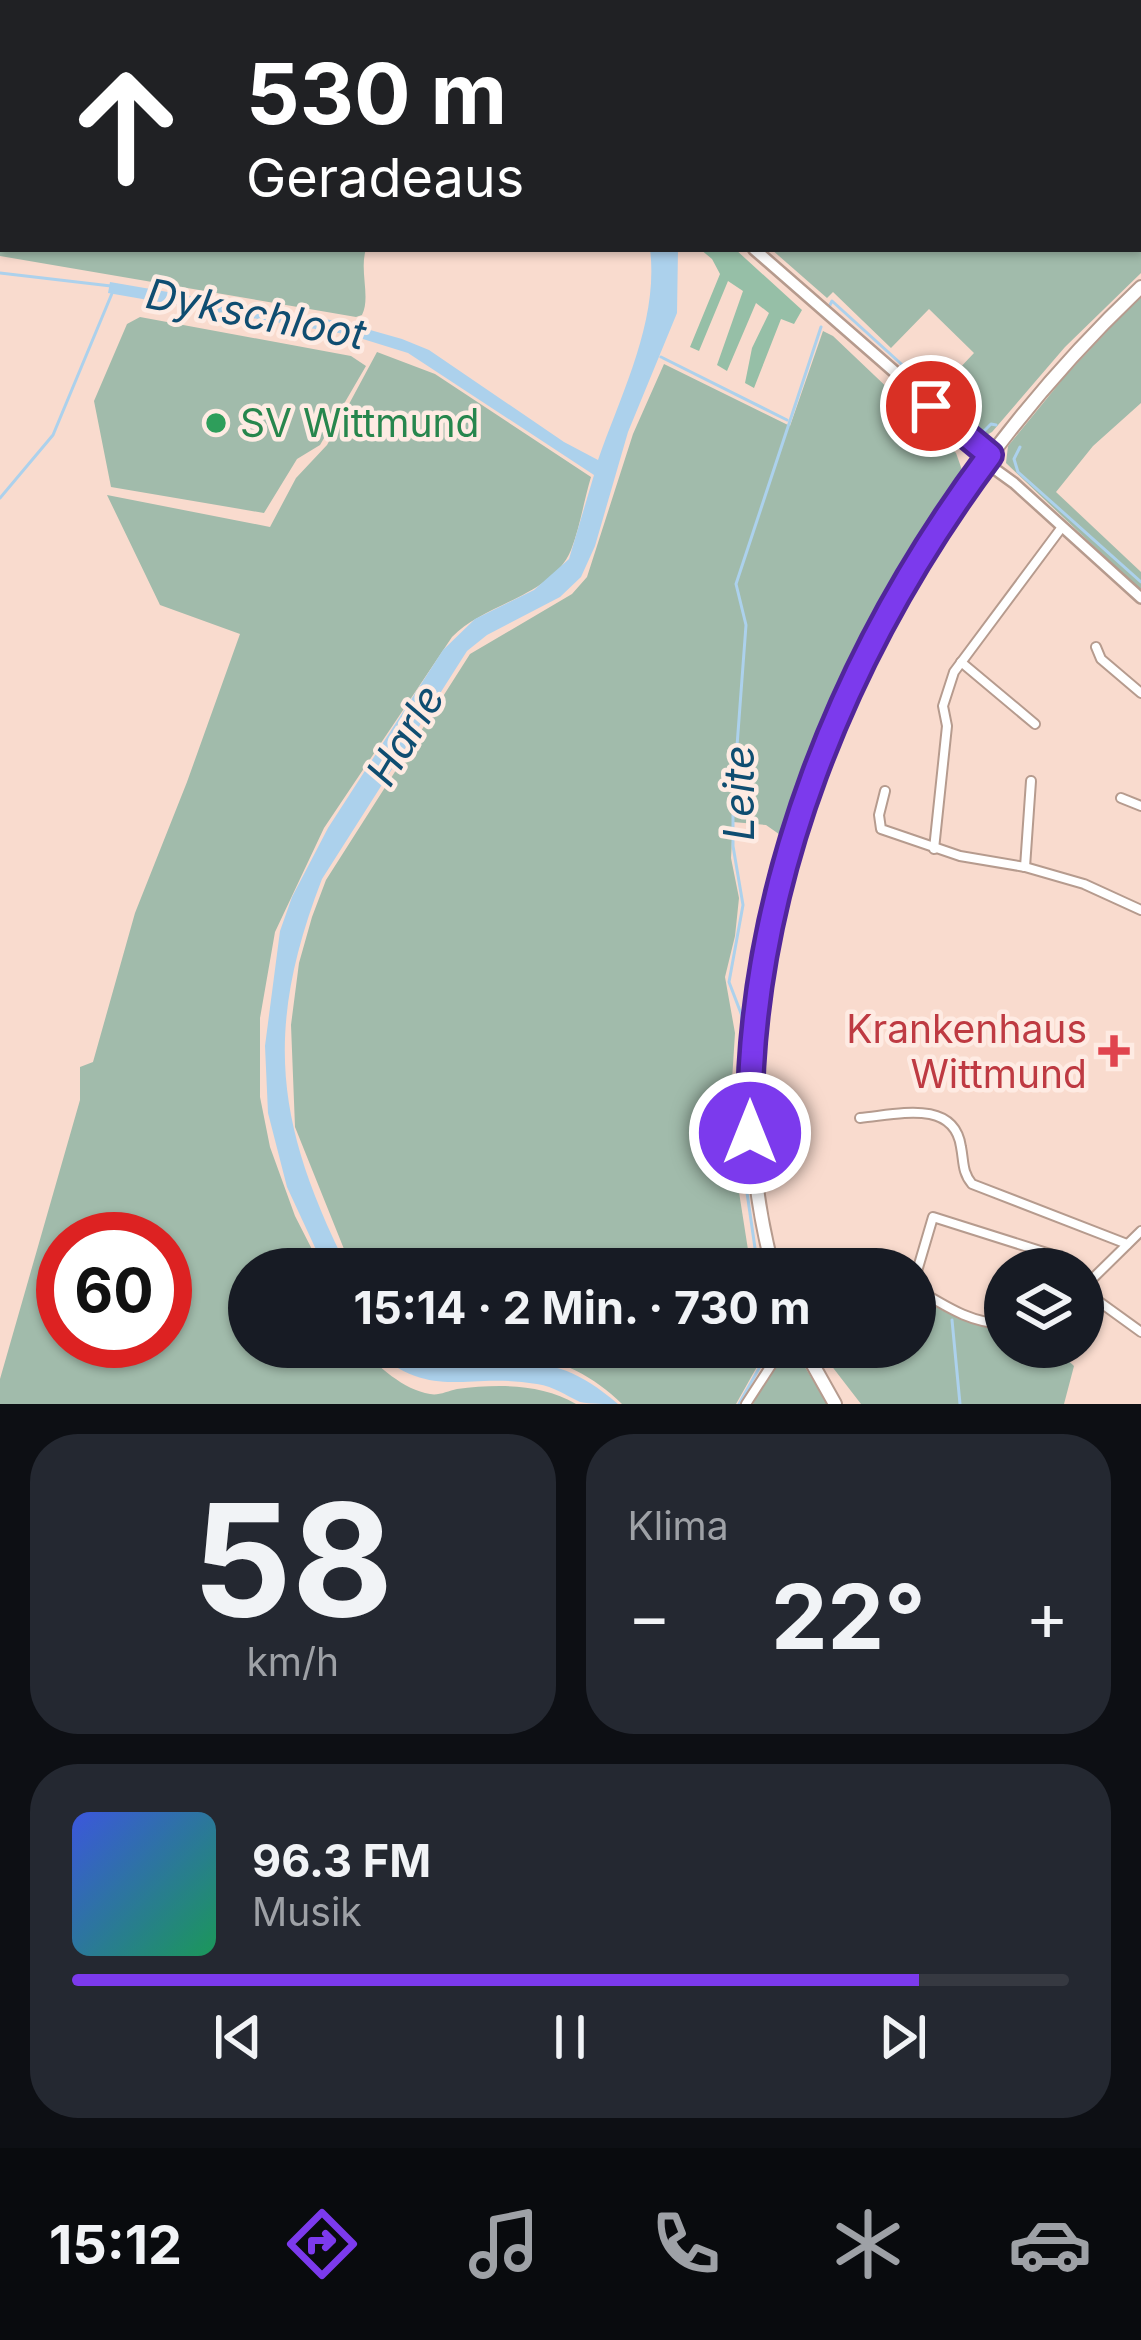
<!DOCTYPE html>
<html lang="de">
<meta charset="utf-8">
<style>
:root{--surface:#171b24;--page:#242831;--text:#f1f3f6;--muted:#9ea1a6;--line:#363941;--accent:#7c3aed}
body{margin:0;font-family:Inter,sans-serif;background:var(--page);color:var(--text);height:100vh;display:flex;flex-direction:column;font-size:45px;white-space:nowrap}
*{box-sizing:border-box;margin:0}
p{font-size:39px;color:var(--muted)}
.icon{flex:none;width:66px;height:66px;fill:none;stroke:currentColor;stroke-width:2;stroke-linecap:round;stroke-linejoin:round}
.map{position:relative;height:1404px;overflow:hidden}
.details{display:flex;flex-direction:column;gap:30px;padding:30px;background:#0d0f14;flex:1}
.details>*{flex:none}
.banner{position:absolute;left:0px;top:0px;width:1143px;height:252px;box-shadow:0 3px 9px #0004;background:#202124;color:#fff;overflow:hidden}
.buttons{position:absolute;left:984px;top:1248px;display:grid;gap:24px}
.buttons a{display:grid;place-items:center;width:120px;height:120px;border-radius:50%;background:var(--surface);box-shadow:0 3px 9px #0004;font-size:60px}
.speed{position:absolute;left:36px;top:1212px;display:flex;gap:24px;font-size:60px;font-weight:700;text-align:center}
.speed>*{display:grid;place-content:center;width:156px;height:156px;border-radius:50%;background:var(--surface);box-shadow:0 3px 9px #0004;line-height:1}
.speed .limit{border:18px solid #d22;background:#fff;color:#111}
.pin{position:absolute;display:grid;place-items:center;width:102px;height:102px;color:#fff;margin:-51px;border:6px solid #fff;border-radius:50%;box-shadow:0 3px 12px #0007}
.me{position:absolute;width:132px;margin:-66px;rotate:0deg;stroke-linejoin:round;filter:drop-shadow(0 0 9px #0008)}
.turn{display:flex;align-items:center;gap:42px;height:252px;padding:0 48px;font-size:54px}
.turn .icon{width:156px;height:156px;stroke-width:2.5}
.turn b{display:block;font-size:84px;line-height:102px}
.big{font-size:90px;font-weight:700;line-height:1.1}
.details .tile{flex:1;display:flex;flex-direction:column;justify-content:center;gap:18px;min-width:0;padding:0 42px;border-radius:48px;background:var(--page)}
.details .dial{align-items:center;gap:0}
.dial b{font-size:156px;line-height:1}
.song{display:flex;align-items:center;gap:36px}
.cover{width:144px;height:144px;border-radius:18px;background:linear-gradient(135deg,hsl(230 70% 55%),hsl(150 70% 35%))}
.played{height:12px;border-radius:6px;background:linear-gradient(90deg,var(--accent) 85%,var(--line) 85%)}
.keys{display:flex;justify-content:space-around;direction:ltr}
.heat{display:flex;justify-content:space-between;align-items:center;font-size:66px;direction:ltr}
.details .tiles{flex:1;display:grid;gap:30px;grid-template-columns:1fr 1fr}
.tile:last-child{grid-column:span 2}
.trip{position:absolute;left:228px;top:1248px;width:708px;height:120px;border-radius:60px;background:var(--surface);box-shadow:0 3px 9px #0004;font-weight:700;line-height:120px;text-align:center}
.dock{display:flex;height:192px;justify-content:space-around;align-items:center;background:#090b0e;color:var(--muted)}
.dock .icon{width:84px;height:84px}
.dock .current{color:var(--accent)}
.dock b{font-size:54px;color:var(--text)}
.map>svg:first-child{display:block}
.green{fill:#a1bbab;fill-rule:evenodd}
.forest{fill:#96bfa7}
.water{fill:#acd1ec}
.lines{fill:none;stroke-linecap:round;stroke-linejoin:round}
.stream{stroke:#acd1ec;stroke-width:3}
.minor-casing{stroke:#b69b8e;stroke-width:12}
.tertiary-casing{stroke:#b69b8e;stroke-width:14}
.secondary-casing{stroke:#b69b8e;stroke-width:15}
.primary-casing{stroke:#b69b8e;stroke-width:16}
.minor{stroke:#fff;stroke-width:8}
.tertiary{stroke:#fff;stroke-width:9}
.secondary{stroke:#fff;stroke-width:10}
.primary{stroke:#fff;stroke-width:12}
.route-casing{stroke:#51269a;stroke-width:30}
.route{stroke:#7c3aed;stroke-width:21}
.leisure-dot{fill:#2e9e5b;stroke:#feebe3;stroke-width:4.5}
.health-dot{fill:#e0444e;stroke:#feebe3;stroke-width:4.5}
.labels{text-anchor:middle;stroke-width:9;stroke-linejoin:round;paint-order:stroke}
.leisure-label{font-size:39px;fill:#27864d;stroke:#feebe3;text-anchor:start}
.health-label{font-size:39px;fill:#be3a42;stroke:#feebe3;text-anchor:end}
.water-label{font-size:42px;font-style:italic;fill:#0f4d71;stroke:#feebe3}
</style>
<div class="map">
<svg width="1141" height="1404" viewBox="0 0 1141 1404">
<rect width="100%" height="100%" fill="#f9dbce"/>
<g class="green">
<path d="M 0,0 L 454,0 L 457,3 L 3,3 L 3,249 L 366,249 C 359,271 371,297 362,315 L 356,317 L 0,256 Z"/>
<polygon points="687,0 1141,0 1141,273 1065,347 992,432 983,437 937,392 974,353 929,309 891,348 833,292 827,298 771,249 1140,249 1140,3 685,3"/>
<polygon points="1141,295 1141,403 1093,446 1056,492 1141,572 1141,591 1006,463 1008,446 1066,375"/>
<polygon points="140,317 351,356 366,366 320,445 297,459 264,513 111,487 94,401 127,324"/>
<path d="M 823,331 L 833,336 L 956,453 L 962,470 C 924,538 877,600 844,671 C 819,725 804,782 786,839 L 766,825 L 733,822 L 731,858 L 739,898 L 735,936 L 725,977 L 735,1033 L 729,1128 L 751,1269 L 352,1269 L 295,1127 L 291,1025 L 299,963 L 312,917 L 326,880 L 470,654 L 572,594 L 587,577 L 633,434 L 664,364 L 790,426 Z"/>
<path d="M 377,352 L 435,374 L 591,477 C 584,500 580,527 571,550 C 552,596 485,603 452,637 L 324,828 L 275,932 L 260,1018 L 260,1097 L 270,1147 L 295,1216 L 322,1269 L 249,1269 L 249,1347 L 361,1347 C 377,1366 404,1390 430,1394 C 438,1396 448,1391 457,1389 C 497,1384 541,1383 576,1404 L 0,1404 L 0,1379 L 80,1100 L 80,1067 L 93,1062 L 135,913 L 187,782 L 240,634 L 160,605 L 107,495 L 270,527 L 296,478 L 327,445 ZM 63,1239 L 165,1239 L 165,1341 L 63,1341 Z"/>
<path d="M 915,1294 C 943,1311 971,1329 1005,1328 L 1005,1347 L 1054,1347 L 1074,1366 L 1064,1404 L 861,1404 L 817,1347 L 915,1347 Z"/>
<path d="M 407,1347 L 768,1347 L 736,1404 L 622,1404 C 595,1377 559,1358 521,1355 C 478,1352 450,1365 407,1347 Z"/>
<path d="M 796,1353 L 828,1404 L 753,1404 C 763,1386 773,1356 796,1353 Z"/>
</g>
<polygon class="forest" points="700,249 735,249 802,310 794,324 781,319 754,388 745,383 752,348 769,313 756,303 727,371 717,365 743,291 728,281 699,351 690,347 720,274 712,259"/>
<g class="water">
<polygon points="151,0 352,0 355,3 150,3"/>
<path d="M 650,249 L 678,249 L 677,313 L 628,432 L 595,546 L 581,577 L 560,597 L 487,635 L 467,651 L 322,879 C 263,1032 276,1125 348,1269 L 325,1269 L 287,1187 L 268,1113 L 265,1046 L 280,931 L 292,897 L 328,828 L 443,650 L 475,619 L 534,590 L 569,559 L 594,475 L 408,353 L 350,335 L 108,293 L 110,282 L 342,322 L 402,339 L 429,350 L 564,442 L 598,460 C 621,394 659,321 650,249 Z"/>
<path d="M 367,1347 C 375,1347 388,1345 395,1348 C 411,1355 420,1365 438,1366 C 516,1370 548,1343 618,1404 C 607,1404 590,1404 580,1402 C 565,1395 555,1387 537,1384 C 459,1371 438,1404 367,1347 Z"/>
</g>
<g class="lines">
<g class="stream">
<polyline points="0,273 111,286"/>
<polyline points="829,307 832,301 976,432 982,433 991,424 996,425"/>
<polyline points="661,357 787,420"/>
<polyline points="1020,447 1014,459 1018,472 1141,582"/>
<polyline points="0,498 53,435 113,291"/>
<polyline points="758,1269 737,1123 742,1016 729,982 743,905 733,846 733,800 746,625 736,584 821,327"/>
<polyline points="952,1320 960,1404"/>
<polyline points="739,1404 771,1347"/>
</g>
<g class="minor-casing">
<g id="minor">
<polyline points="1096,647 1101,659 1141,693"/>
<polyline points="961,662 1035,724"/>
<polyline points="885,791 879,815 881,829 960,856 1025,867 1084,884 1141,910"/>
<polyline points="1121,798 1141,806"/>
<polyline points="934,849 947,726 943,706 954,672 1062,527"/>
<polyline points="1025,867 1031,781"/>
<path d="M 860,1118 C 895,1115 954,1098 961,1147 C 964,1162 962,1172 972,1184 L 1127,1244"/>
<polyline points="915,1278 933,1217 1050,1254 1065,1269"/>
<path d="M 915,1288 C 944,1305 969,1323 1005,1324"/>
<polyline points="1083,1288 1141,1231"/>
<polyline points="1083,1290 1141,1332"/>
<polyline points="746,1404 783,1347"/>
</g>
</g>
<g class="tertiary-casing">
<polyline id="tertiary" points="985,462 1014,483 1141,598"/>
</g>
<g class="secondary-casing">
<g id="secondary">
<polyline points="494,0 496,3"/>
<polyline points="754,249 990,455"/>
<polyline points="962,435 985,462"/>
</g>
</g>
<g class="primary-casing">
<g id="primary">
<path d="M 773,1269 C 680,918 891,523 1141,287"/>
<polyline points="803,1347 835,1404"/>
</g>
</g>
<use href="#minor" class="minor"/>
<use href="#tertiary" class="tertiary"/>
<use href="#secondary" class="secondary"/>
<use href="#primary" class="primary"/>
</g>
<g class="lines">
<g class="route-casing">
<path id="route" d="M 750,1133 C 746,888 845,649 990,455 L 931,406"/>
</g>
<use href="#route" class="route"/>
</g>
<circle class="leisure-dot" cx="216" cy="423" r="12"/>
<path class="health-dot" d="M1108 1033h12v12h12v12h-12v12h-12v-12h-12v-12h12z"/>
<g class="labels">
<g class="leisure-label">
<text x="240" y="437">SV Wittmund</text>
</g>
<g class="health-label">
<text x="1087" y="1043">Krankenhaus<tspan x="1087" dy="45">Wittmund</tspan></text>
</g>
<g class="water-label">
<text transform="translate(256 314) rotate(11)" y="15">Dykschloot</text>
<text transform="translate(405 735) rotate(-59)" y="15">Harle</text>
<text transform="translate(739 793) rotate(-90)" y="15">Leite</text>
</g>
</g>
</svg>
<div class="buttons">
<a><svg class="icon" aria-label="layers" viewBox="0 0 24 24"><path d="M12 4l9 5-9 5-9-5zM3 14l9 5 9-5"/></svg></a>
</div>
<div class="speed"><div class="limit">60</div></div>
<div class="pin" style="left:931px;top:406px;background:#d93025"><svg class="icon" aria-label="arrive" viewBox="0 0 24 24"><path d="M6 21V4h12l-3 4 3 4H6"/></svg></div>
<svg class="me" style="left:750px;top:1133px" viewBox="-20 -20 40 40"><circle r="17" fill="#7c3aed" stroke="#fff" stroke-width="3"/><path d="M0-11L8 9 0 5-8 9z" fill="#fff"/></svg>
<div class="trip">15:14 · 2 Min. · 730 m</div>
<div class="banner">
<div class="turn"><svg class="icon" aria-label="ahead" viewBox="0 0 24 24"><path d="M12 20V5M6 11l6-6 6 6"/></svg><div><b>530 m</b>Geradeaus</div></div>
</div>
</div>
<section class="details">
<div class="tiles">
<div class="tile dial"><b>58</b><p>km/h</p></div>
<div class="tile"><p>Klima</p>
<div class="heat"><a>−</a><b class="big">22°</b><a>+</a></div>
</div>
<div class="tile">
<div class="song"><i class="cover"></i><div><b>96.3 FM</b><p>Musik</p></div></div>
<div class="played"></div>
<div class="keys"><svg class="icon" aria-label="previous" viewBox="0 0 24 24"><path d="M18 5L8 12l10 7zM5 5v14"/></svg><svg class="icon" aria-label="pause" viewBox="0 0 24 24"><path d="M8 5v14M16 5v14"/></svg><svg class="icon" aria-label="next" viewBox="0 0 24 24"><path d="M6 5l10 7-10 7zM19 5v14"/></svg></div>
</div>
</div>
</section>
<nav class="dock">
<b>15:12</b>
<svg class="icon current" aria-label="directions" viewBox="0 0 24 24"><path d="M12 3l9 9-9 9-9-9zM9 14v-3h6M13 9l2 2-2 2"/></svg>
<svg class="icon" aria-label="music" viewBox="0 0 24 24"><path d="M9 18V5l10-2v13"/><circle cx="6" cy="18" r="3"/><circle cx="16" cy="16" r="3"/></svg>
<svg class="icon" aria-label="phone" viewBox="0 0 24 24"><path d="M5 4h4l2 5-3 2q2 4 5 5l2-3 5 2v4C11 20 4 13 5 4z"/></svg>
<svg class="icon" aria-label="climate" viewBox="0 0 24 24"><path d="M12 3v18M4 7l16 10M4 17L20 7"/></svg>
<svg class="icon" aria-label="car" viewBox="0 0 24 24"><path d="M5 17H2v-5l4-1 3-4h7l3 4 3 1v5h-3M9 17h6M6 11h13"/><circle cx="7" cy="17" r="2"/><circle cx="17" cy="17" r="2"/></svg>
</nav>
